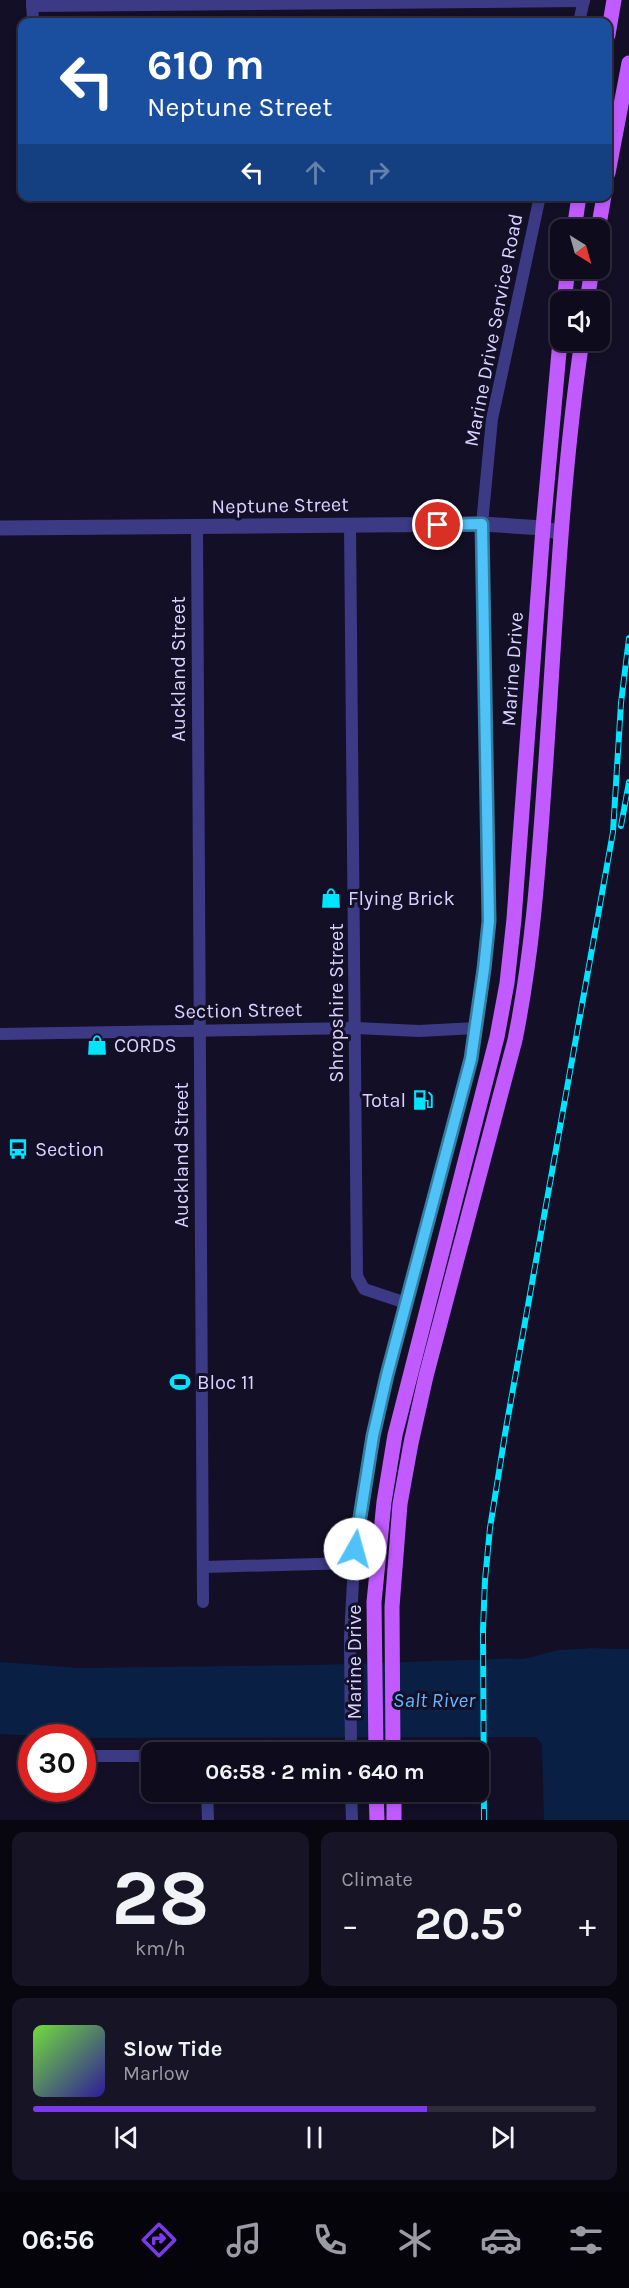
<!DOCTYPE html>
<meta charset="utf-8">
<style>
:root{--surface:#0e0b1c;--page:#171425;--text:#f1f3f6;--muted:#9b9ba3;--line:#2e2b3b;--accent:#7c3aed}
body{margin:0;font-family:Karla,sans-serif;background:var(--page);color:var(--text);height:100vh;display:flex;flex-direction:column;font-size:22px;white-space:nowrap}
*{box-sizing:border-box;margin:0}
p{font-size:20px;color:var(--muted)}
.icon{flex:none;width:33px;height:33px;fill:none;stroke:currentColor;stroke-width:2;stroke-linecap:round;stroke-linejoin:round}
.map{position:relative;height:1820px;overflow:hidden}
.panel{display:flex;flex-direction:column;gap:12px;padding:12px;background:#08060f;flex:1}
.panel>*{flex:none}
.top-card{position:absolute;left:18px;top:18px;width:594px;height:183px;border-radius:12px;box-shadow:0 3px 9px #0003,0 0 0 2px var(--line);background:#1a4fa0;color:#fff;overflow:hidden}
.needle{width:39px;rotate:143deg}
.tools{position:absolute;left:550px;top:219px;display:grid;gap:12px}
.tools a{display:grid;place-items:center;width:60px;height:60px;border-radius:12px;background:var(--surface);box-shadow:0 3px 9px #0003,0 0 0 2px var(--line);font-size:30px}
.speed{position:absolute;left:18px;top:1724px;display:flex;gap:12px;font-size:30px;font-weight:700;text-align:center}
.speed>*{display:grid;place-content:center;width:78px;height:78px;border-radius:50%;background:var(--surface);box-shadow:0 3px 9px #0003,0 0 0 2px var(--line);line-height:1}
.speed .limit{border:9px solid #d22;background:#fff;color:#111}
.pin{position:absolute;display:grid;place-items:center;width:51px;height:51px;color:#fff;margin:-26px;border:3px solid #fff;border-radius:50%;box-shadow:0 2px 6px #0007}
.me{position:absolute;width:66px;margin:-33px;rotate:7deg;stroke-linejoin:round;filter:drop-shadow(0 0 4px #0008)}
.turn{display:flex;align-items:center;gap:21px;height:126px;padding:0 30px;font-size:27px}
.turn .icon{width:78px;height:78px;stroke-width:2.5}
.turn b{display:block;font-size:42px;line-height:51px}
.lanes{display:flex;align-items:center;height:57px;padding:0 30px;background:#0003;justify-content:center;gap:30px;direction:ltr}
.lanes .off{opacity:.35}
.big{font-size:45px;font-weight:700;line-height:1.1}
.panel .tile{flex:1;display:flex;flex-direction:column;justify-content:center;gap:9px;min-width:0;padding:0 21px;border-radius:12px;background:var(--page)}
.panel .dial{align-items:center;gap:0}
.dial b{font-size:78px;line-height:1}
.song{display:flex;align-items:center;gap:18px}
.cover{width:72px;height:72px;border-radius:9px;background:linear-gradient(135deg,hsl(100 70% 55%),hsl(250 70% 35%))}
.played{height:6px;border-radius:3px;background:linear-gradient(90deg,var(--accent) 70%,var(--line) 70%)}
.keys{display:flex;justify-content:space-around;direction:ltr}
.heat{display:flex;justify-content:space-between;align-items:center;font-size:33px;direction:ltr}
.panel .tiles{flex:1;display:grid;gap:12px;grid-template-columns:1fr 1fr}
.tile:last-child{grid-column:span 2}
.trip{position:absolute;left:141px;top:1742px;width:348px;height:60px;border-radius:12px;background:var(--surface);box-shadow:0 3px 9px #0003,0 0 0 2px var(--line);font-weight:700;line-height:60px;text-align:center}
.tab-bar{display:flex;height:96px;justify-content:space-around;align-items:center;background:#06040b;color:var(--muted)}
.tab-bar .icon{width:42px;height:42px}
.tab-bar .on{color:var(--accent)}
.tab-bar b{font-size:27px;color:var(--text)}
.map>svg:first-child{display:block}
.water{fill:#0a1f44}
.pier{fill:#130f26}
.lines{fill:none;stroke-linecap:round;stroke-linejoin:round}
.minor{stroke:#3d3a85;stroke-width:12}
.tertiary{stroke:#3d3a85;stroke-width:15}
.primary{stroke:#c25bff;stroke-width:15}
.rail-casing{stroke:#00e5ff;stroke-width:6}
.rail{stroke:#130f26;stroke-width:4;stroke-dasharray:11;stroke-linecap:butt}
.route-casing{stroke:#337fa1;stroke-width:15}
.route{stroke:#4fc3f7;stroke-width:10}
.labels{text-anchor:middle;stroke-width:6;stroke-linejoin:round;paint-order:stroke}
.street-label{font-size:20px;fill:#d9d4ff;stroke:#130f26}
.poi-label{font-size:20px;fill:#d9d4ff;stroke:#130f26;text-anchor:start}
.water-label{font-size:21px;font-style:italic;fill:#62b6ff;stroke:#130f26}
</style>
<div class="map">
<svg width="629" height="1820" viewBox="0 0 629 1820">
<rect width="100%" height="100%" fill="#130f26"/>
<polygon class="water" points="592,1648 629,1649 629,1820 544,1820 542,1744 536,1737 83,1738 0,1734 0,1662 80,1668 317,1665 527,1658 557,1650"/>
<polygon class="pier" points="592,1645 629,1646 629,1649 592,1648 557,1650 527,1658 515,1659 515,1656 527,1655 557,1647"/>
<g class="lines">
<g class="minor">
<polyline points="32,0 33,22"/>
<polyline points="32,6 584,1"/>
<polyline points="579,22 584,0"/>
<polyline points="350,525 357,1276 364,1289 406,1303"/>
<polyline points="197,528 203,1602"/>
<polyline points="0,1034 356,1028 419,1031 476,1028"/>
<polyline points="204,1567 354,1563"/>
<polyline points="351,1752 350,1637 354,1563 362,1496 387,1375 471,1059 489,921 482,524 492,419 540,196"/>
<polyline points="82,1756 152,1756"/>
<polyline points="207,1791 208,1820"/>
<polyline points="351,1791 352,1820"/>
</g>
<polyline class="tertiary" points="0,528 482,524 543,528 560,533"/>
<g class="primary">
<polyline points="608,35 614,0"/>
<polyline points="608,173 629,63"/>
<polyline points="574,230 579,196"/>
<polyline points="598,230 604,196"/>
<polyline points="564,302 568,268"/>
<polyline points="587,302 592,268"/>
<polyline points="376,1752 374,1602 384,1502 395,1435 497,1037 507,983 514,919 543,528 561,330"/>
<path d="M 393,1752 L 392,1607 L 400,1504 L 411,1443 L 426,1376 L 515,1040 C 532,956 538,873 544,788 C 555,639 560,489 582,340"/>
<polyline points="376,1791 377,1820"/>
<polyline points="394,1791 394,1820"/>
</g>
<g class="rail-casing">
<g id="rail">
<polyline points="621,826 629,782"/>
<polyline points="484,1820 483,1629 485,1580 490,1528 506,1428 613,832 621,703 629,638"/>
</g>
</g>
<use href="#rail" class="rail"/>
</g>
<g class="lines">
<g class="route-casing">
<polyline id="route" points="355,1549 373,1436 387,1375 471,1059 484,969 489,921 482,524 438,525"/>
</g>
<use href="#route" class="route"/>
</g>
<defs>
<g id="shop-bare" transform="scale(1.62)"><path d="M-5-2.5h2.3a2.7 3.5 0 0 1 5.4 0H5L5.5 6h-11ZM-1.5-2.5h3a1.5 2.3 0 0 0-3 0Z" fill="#00e5ff" stroke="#130f26" stroke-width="2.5" paint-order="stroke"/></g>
<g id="fuel-bare" transform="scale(1.62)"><path d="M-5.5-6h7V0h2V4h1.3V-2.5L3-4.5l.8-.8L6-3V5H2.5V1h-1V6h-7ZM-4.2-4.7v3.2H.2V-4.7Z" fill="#00e5ff" stroke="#130f26" stroke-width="2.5" paint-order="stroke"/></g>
<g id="bus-bare" transform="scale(1.62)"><path d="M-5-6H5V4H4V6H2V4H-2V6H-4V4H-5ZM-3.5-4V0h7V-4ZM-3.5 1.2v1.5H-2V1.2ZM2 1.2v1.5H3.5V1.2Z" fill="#00e5ff" stroke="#130f26" stroke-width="2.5" paint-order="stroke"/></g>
<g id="stadium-bare" transform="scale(1.62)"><path d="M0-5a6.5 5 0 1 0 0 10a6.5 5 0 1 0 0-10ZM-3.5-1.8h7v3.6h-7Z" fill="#00e5ff" stroke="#130f26" stroke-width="2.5" paint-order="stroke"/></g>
</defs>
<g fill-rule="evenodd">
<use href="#shop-bare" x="331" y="898"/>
<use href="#shop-bare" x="97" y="1045"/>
<use href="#fuel-bare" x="423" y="1100"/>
<use href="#bus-bare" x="18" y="1149"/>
<use href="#stadium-bare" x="180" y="1382"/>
</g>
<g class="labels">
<g class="street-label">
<text transform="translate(493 330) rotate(-79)" y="7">Marine Drive Service Road</text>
<text transform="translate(280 505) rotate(-1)" y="7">Neptune Street</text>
<text transform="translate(178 669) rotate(-90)" y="7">Auckland Street</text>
<text transform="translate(512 669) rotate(-86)" y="7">Marine Drive</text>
<text transform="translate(336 1003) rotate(-90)" y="7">Shropshire Street</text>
<text transform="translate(238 1010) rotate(-1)" y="7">Section Street</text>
<text transform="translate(181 1155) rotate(-90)" y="7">Auckland Street</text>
<text transform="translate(354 1662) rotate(-90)" y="7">Marine Drive</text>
</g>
<g class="poi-label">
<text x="348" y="905">Flying Brick</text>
<text x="114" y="1052">CORDS</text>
<text x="406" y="1107" text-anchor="end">Total</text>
<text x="35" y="1156">Section</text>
<text x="197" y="1389">Bloc 11</text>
</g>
<g class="water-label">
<text x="434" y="1707">Salt River</text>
</g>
</g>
</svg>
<div class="tools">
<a><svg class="needle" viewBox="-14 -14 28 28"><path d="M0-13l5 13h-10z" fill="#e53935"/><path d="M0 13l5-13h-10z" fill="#9b9ba3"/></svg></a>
<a><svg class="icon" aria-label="sound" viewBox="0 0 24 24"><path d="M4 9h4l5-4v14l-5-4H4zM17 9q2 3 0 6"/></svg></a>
</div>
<div class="speed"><div class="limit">30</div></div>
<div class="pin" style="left:438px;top:525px;background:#d93025"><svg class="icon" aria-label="arrive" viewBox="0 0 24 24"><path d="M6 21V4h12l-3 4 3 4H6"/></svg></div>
<svg class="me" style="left:355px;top:1549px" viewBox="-20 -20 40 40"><circle r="19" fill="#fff"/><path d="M0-13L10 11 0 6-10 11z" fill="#4fc3f7"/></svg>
<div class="trip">06:58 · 2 min · 640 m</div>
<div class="top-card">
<div class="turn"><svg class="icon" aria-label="left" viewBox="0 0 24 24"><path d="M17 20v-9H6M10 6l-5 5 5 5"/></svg><div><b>610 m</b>Neptune Street</div></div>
<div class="lanes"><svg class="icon" aria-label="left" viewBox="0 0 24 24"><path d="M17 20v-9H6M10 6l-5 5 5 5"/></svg><svg class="icon off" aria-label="ahead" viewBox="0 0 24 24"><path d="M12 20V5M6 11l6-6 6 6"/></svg><svg class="icon off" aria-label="right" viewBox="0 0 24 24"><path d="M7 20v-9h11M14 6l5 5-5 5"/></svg></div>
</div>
</div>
<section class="panel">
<div class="tiles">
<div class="tile dial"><b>28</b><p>km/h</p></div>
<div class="tile"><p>Climate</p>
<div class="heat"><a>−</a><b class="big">20.5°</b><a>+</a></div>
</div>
<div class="tile">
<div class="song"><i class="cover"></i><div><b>Slow Tide</b><p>Marlow</p></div></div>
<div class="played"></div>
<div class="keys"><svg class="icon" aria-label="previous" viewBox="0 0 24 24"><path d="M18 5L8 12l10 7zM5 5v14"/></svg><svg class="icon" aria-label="pause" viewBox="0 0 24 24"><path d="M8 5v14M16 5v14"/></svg><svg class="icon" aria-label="next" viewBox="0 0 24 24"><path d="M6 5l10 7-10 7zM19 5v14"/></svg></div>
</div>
</div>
</section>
<nav class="tab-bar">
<b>06:56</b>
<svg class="icon on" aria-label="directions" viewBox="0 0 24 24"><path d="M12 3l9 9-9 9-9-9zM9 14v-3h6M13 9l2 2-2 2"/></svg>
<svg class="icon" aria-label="music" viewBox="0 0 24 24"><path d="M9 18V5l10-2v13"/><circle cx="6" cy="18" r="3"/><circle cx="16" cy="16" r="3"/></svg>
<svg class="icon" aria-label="phone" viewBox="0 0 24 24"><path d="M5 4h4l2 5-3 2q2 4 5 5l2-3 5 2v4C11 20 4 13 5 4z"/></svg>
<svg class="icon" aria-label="climate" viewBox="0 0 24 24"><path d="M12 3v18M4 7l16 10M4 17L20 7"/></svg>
<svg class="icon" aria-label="car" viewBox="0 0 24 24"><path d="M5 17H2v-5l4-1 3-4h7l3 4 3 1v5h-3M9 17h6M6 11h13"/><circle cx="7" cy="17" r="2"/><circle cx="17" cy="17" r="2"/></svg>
<svg class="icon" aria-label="filters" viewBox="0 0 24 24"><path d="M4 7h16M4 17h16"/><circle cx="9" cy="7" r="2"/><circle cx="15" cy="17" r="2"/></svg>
</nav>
